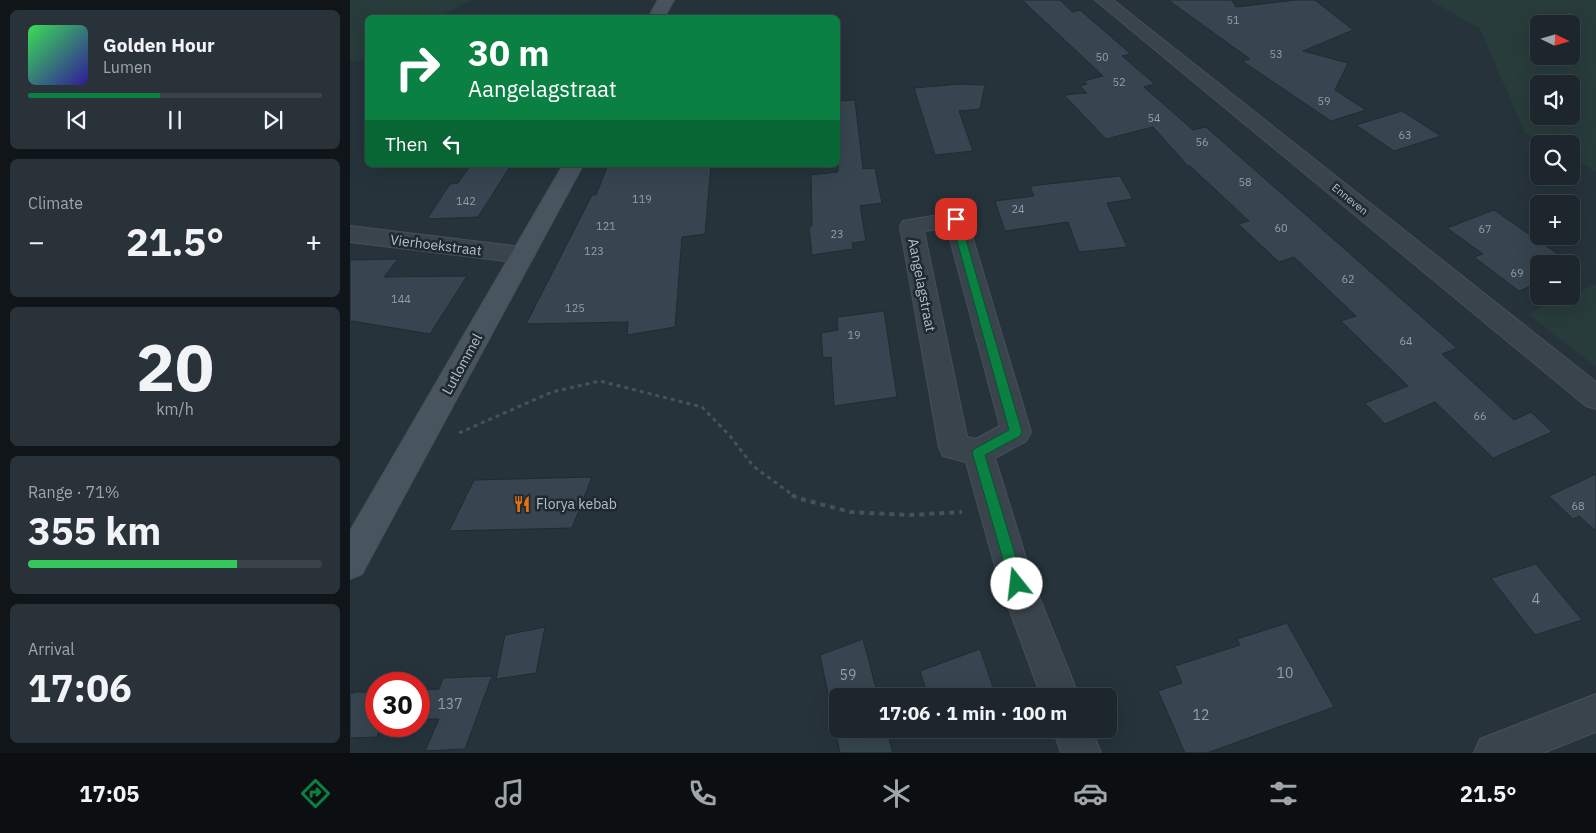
<!DOCTYPE html>
<meta charset="utf-8">
<style>
:root{--surface:#1c262c;--page:#293238;--text:#f1f3f6;--muted:#a0a5a9;--line:#3a4348;--accent:#0b8043}
body{margin:0;font-family:"IBM Plex Sans",sans-serif;background:var(--page);color:var(--text);height:100vh;display:flex;flex-direction:column;font-size:19px;white-space:nowrap}
*{box-sizing:border-box;margin:0}
p{font-size:16px;color:var(--muted)}
.icon{flex:none;width:28px;height:28px;fill:none;stroke:currentColor;stroke-width:2;stroke-linecap:round;stroke-linejoin:round}
.map{position:relative;flex:1;overflow:hidden}
.sheet{display:flex;flex-direction:column;gap:10px;padding:10px;background:#0f1518;width:350px}
.sheet>*{flex:none}
.hud{position:absolute;left:15px;top:15px;width:475px;height:152px;border-radius:8px;box-shadow:0 5px 20px #0002,0 0 0 1px var(--line);background:#0b8043;color:#fff;overflow:hidden}
.needle{width:32px;rotate:95deg}
.tools{position:absolute;left:1180px;top:15px;display:grid;gap:10px}
.tools a{display:grid;place-items:center;width:50px;height:50px;border-radius:8px;background:var(--surface);box-shadow:0 5px 20px #0002,0 0 0 1px var(--line);font-size:25px}
.speed{position:absolute;left:15px;top:672px;display:flex;gap:10px;font-size:25px;font-weight:700;text-align:center}
.speed>*{display:grid;place-content:center;width:65px;height:65px;border-radius:50%;background:var(--surface);box-shadow:0 5px 20px #0002,0 0 0 1px var(--line);line-height:1}
.speed .limit{border:8px solid #d22;background:#fff;color:#111}
.pin{position:absolute;display:grid;place-items:center;width:42px;height:42px;color:#fff;margin:-21px;border-radius:10px;box-shadow:0 2px 8px #0006}
.me{position:absolute;width:55px;margin:-28px;rotate:344deg;stroke-linejoin:round;filter:drop-shadow(0 0 4px #0008)}
.turn{display:flex;align-items:center;gap:18px;height:105px;padding:0 20px;font-size:22px}
.turn .icon{width:65px;height:65px;stroke-width:2.5}
.turn b{display:block;font-size:35px;line-height:42px}
.then{display:flex;align-items:center;height:48px;padding:0 20px;background:#0003;gap:10px;font-size:19px}
.big{font-size:38px;font-weight:800;line-height:1.1}
.sheet .card{flex:1;display:flex;flex-direction:column;justify-content:center;gap:8px;min-width:0;padding:0 18px;border-radius:8px;background:var(--page)}
.sheet .dial{align-items:center;gap:0}
.dial b{font-size:65px;line-height:1}
.song{display:flex;align-items:center;gap:15px}
.cover{width:60px;height:60px;border-radius:8px;background:linear-gradient(135deg,hsl(130 70% 55%),hsl(250 70% 35%))}
.played{height:5px;border-radius:2px;background:linear-gradient(90deg,var(--accent) 45%,var(--line) 45%)}
.keys{display:flex;justify-content:space-around;direction:ltr}
.heat{display:flex;justify-content:space-between;align-items:center;font-size:28px;direction:ltr}
.charge{height:8px;border-radius:4px;background:linear-gradient(90deg,#34c759 71%,var(--line) 0)}
.trip{position:absolute;left:479px;top:688px;width:288px;height:50px;border-radius:8px;background:var(--surface);box-shadow:0 5px 20px #0002,0 0 0 1px var(--line);font-weight:800;line-height:50px;text-align:center}
.tab-bar{display:flex;height:80px;justify-content:space-around;align-items:center;background:#0b0f12;color:var(--muted)}
.tab-bar .icon{width:35px;height:35px}
.tab-bar .selected{color:var(--accent)}
.tab-bar b{font-size:22px;color:var(--text)}
main{display:flex;flex:1;min-height:0}
.map>svg:first-child{display:block}
.green{fill:#283c3b;fill-rule:evenodd}
.building{fill:#36454f;stroke:#212b33}
.lines{fill:none;stroke-linecap:round;stroke-linejoin:round}
.minor-casing{stroke:#465058;stroke-width:2}
.secondary-casing{stroke:#465058;stroke-width:2}
.path-far1{stroke:#415553;stroke-width:3;stroke-dasharray:4 4;stroke-linecap:butt}
.path{stroke:#415553;stroke-width:4;stroke-dasharray:5 5;stroke-linecap:butt}
.minor{fill:#3a444c;fill-rule:evenodd}
.secondary{fill:#48545e;fill-rule:evenodd}
.route{fill:#0b8043;stroke:#07532c}
.labels{text-anchor:middle;stroke-width:5;stroke-linejoin:round;paint-order:stroke}
.number-label{font-size:11px;fill:#959fa8}
.far-street-label{font-size:11px;fill:#b6bfc7;stroke:#1f2931}
.street-label{font-size:14px;fill:#b6bfc7;stroke:#1f2931}
.poi-label{font-size:14px;fill:#b6bfc7;stroke:#1f2931;text-anchor:start}
.near-number-label{font-size:14px;fill:#959fa8}
</style>
<main>
<section class="sheet">
<div class="card">
<div class="song"><i class="cover"></i><div><b>Golden Hour</b><p>Lumen</p></div></div>
<div class="played"></div>
<div class="keys"><svg class="icon" aria-label="previous" viewBox="0 0 24 24"><path d="M18 5L8 12l10 7zM5 5v14"/></svg><svg class="icon" aria-label="pause" viewBox="0 0 24 24"><path d="M8 5v14M16 5v14"/></svg><svg class="icon" aria-label="next" viewBox="0 0 24 24"><path d="M6 5l10 7-10 7zM19 5v14"/></svg></div>
</div>
<div class="card"><p>Climate</p>
<div class="heat"><a>−</a><b class="big">21.5°</b><a>+</a></div>
</div>
<div class="card dial"><b>20</b><p>km/h</p></div>
<div class="card"><p>Range · 71%</p><b class="big">355 km</b><div class="charge"></div></div>
<div class="card"><p>Arrival</p><b class="big">17:06</b></div>
</section>
<div class="map">
<svg width="1246" height="753" viewBox="0 0 1246 753">
<rect width="100%" height="100%" fill="#26333b"/>
<g class="green">
<polygon points="0,0 121,0 88,17 18,18 17,56 5,62 0,61"/>
<path d="M 1080,0 L 1246,0 L 1246,172 L 1221,157 L 1221,144 L 1196,144 L 1175,133 L 1130,29 ZM 1189,24 L 1221,24 L 1221,56 L 1189,56 ZM 1189,84 L 1221,84 L 1221,116 L 1189,116 Z"/>
<polygon points="1246,284 1246,367 1178,314"/>
</g>
<g class="building">
<polygon points="672,0 710,0 722,12 730,10 781,54 772,56 805,84 794,87 843,130 856,127 1107,348 1092,354 1164,420 1181,412 1202,432 1143,458 1085,402 1035,424 1015,403 1058,386 991,321 1006,316 944,257 929,262 888,224 899,221 840,166 838,166 803,127 756,139 714,95 737,93 730,86 737,84 734,81 753,76"/>
<polygon points="818,0 882,0 886,7 946,0 965,0 1003,30 953,51 998,63 985,90 1016,110 981,121 892,61 900,59"/>
<polygon points="610,84 635,85 630,109 609,111 623,151 585,155 564,88"/>
<polygon points="505,100 513,169 525,168 532,203 510,206 516,241 502,243 503,249 462,255 459,227 462,226 461,175 488,172 488,101"/>
<polygon points="1052,111 1091,136 1044,151 1006,125"/>
<polygon points="121,165 161,165 128,217 77,219 100,184 108,183"/>
<polygon points="258,165 361,165 355,234 332,237 325,327 277,335 278,322 176,324 242,195 246,195"/>
<polygon points="770,176 783,199 757,203 777,247 729,252 718,222 655,231 645,201 684,196 680,186"/>
<polygon points="1144,210 1222,264 1189,264 1189,283 1169,291 1124,257 1133,254 1097,228"/>
<polygon points="48,259 34,277 117,276 80,334 2,321 0,323 0,260"/>
<polygon points="534,311 547,397 484,406 481,357 473,358 471,333 488,330 487,317"/>
<polygon points="1246,474 1246,531 1229,516 1223,519 1199,496"/>
<polygon points="242,477 222,528 99,531 124,480"/>
<polygon points="1186,564 1232,620 1185,635 1141,578"/>
<polygon points="937,623 984,707 857,753 835,753 808,691 832,683 825,666 890,645 887,639"/>
<polygon points="195,627 186,673 146,679 155,635"/>
<polygon points="513,639 528,696 488,696 488,729 536,729 543,753 490,753 470,655"/>
<polygon points="630,649 646,696 578,696 570,671"/>
<polygon points="142,676 115,749 75,751 89,719 69,719 69,690 89,689 93,678"/>
<polygon points="6,692 26,692 26,726 31,726 27,737 0,738 0,694"/>
</g>
<g class="lines">
<g class="minor-casing">
<g id="minor">
<polygon points="745,0 763,0 1246,382 1246,409 1236,406"/>
<path d="M 606,212 L 614,214 L 617,219 L 681,432 L 676,441 L 645,458 L 684,584 L 729,696 L 691,696 L 650,584 L 616,462 L 593,456 L 589,447 L 550,226 L 553,221 ZM 597,228 L 650,426 L 626,439 L 617,437 L 574,231 Z"/>
<polygon points="0,226 173,247 181,249 185,255 181,261 173,263 0,242"/>
<polygon points="1246,694 1246,732 1193,753 1124,753 1130,739"/>
<polygon points="703,729 741,729 751,753 711,753"/>
</g>
</g>
<g class="secondary-casing">
<g id="secondary">
<polygon points="308,0 324,0 314,18 298,18"/>
<polygon points="213,165 233,165 12,574 0,579 0,531"/>
</g>
</g>
<polyline class="path-far1" points="109,433 202,392 250,381 352,407 380,436 403,466 444,496"/>
<polyline class="path" points="442,495 447,498 501,512 559,515 612,512"/>
<use href="#minor" class="minor"/>
<use href="#secondary" class="secondary"/>
</g>
<polygon class="route" points="606,216 610,219 672,432 670,436 635,455 674,584 672,588 667,590 662,588 660,584 622,452 624,449 659,430 601,219"/>
<defs>
<g id="restaurant-bare" transform="scale(1.35)"><path d="M-5-6h1v4h1v-4h1v4h1v-4h1v5L-1.5 .5V6h-2V.5L-5-1ZM5-6V6H3V1.5H1.5Q1.5-4 5-6Z" fill="#e8710a" stroke="#1f2931" stroke-width="2.5" paint-order="stroke"/></g>
</defs>
<g fill-rule="evenodd">
<use href="#restaurant-bare" x="172" y="504"/>
</g>
<g class="labels">
<g class="number-label">
<text x="883" y="24">51</text>
<text x="926" y="58">53</text>
<text x="752" y="61">50</text>
<text x="769" y="86">52</text>
<text x="974" y="105">59</text>
<text x="804" y="122">54</text>
<text x="1055" y="139">63</text>
<text x="852" y="146">56</text>
<text x="895" y="186">58</text>
<text x="292" y="203">119</text>
<text x="116" y="205">142</text>
<text x="668" y="213">24</text>
<text x="256" y="230">121</text>
<text x="931" y="232">60</text>
<text x="1135" y="233">67</text>
<text x="487" y="238">23</text>
<text x="244" y="255">123</text>
<text x="1167" y="277">69</text>
<text x="998" y="283">62</text>
<text x="51" y="303">144</text>
<text x="225" y="312">125</text>
<text x="504" y="339">19</text>
<text x="1056" y="345">64</text>
<text x="1130" y="420">66</text>
<text x="1228" y="510">68</text>
</g>
<g class="far-street-label">
<text transform="translate(1000 199) rotate(39)" y="4">Enneven</text>
</g>
<g class="street-label">
<text transform="translate(86 245) rotate(7)" y="5">Vierhoekstraat</text>
<text transform="translate(572 285) rotate(79)" y="5">Aangelagstraat</text>
<text transform="translate(112 364) rotate(-61)" y="5">Lutlommel</text>
</g>
<g class="poi-label">
<text x="186" y="509">Florya kebab</text>
</g>
<g class="near-number-label">
<text x="1186" y="604">4</text>
<text x="935" y="678">10</text>
<text x="498" y="680">59</text>
<text x="100" y="709">137</text>
<text x="851" y="720">12</text>
</g>
</g>
</svg>
<div class="tools">
<a><svg class="needle" viewBox="-14 -14 28 28"><path d="M0-13l5 13h-10z" fill="#e53935"/><path d="M0 13l5-13h-10z" fill="#a0a5a9"/></svg></a>
<a><svg class="icon" aria-label="sound" viewBox="0 0 24 24"><path d="M4 9h4l5-4v14l-5-4H4zM17 9q2 3 0 6"/></svg></a>
<a><svg class="icon" aria-label="search" viewBox="0 0 24 24"><circle cx="10" cy="10" r="6"/><path d="M15 15l6 6"/></svg></a>
<a>+</a>
<a>−</a>
</div>
<div class="speed"><div class="limit">30</div></div>
<div class="pin" style="left:606px;top:219px;background:#d93025"><svg class="icon" aria-label="arrive" viewBox="0 0 24 24"><path d="M6 21V4h12l-3 4 3 4H6"/></svg></div>
<svg class="me" style="left:667px;top:584px" viewBox="-20 -20 40 40"><circle r="19" fill="#fff"/><path d="M0-13L10 11 0 6-10 11z" fill="#0b8043"/></svg>
<div class="trip">17:06 · 1 min · 100 m</div>
<div class="hud">
<div class="turn"><svg class="icon" aria-label="right" viewBox="0 0 24 24"><path d="M7 20v-9h11M14 6l5 5-5 5"/></svg><div><b>30 m</b>Aangelagstraat</div></div>
<div class="then">Then<svg class="icon" aria-label="left" viewBox="0 0 24 24"><path d="M17 20v-9H6M10 6l-5 5 5 5"/></svg></div>
</div>
</div>
</main>
<nav class="tab-bar">
<b>17:05</b>
<svg class="icon selected" aria-label="directions" viewBox="0 0 24 24"><path d="M12 3l9 9-9 9-9-9zM9 14v-3h6M13 9l2 2-2 2"/></svg>
<svg class="icon" aria-label="music" viewBox="0 0 24 24"><path d="M9 18V5l10-2v13"/><circle cx="6" cy="18" r="3"/><circle cx="16" cy="16" r="3"/></svg>
<svg class="icon" aria-label="phone" viewBox="0 0 24 24"><path d="M5 4h4l2 5-3 2q2 4 5 5l2-3 5 2v4C11 20 4 13 5 4z"/></svg>
<svg class="icon" aria-label="climate" viewBox="0 0 24 24"><path d="M12 3v18M4 7l16 10M4 17L20 7"/></svg>
<svg class="icon" aria-label="car" viewBox="0 0 24 24"><path d="M5 17H2v-5l4-1 3-4h7l3 4 3 1v5h-3M9 17h6M6 11h13"/><circle cx="7" cy="17" r="2"/><circle cx="17" cy="17" r="2"/></svg>
<svg class="icon" aria-label="filters" viewBox="0 0 24 24"><path d="M4 7h16M4 17h16"/><circle cx="9" cy="7" r="2"/><circle cx="15" cy="17" r="2"/></svg>
<b>21.5°</b>
</nav>
